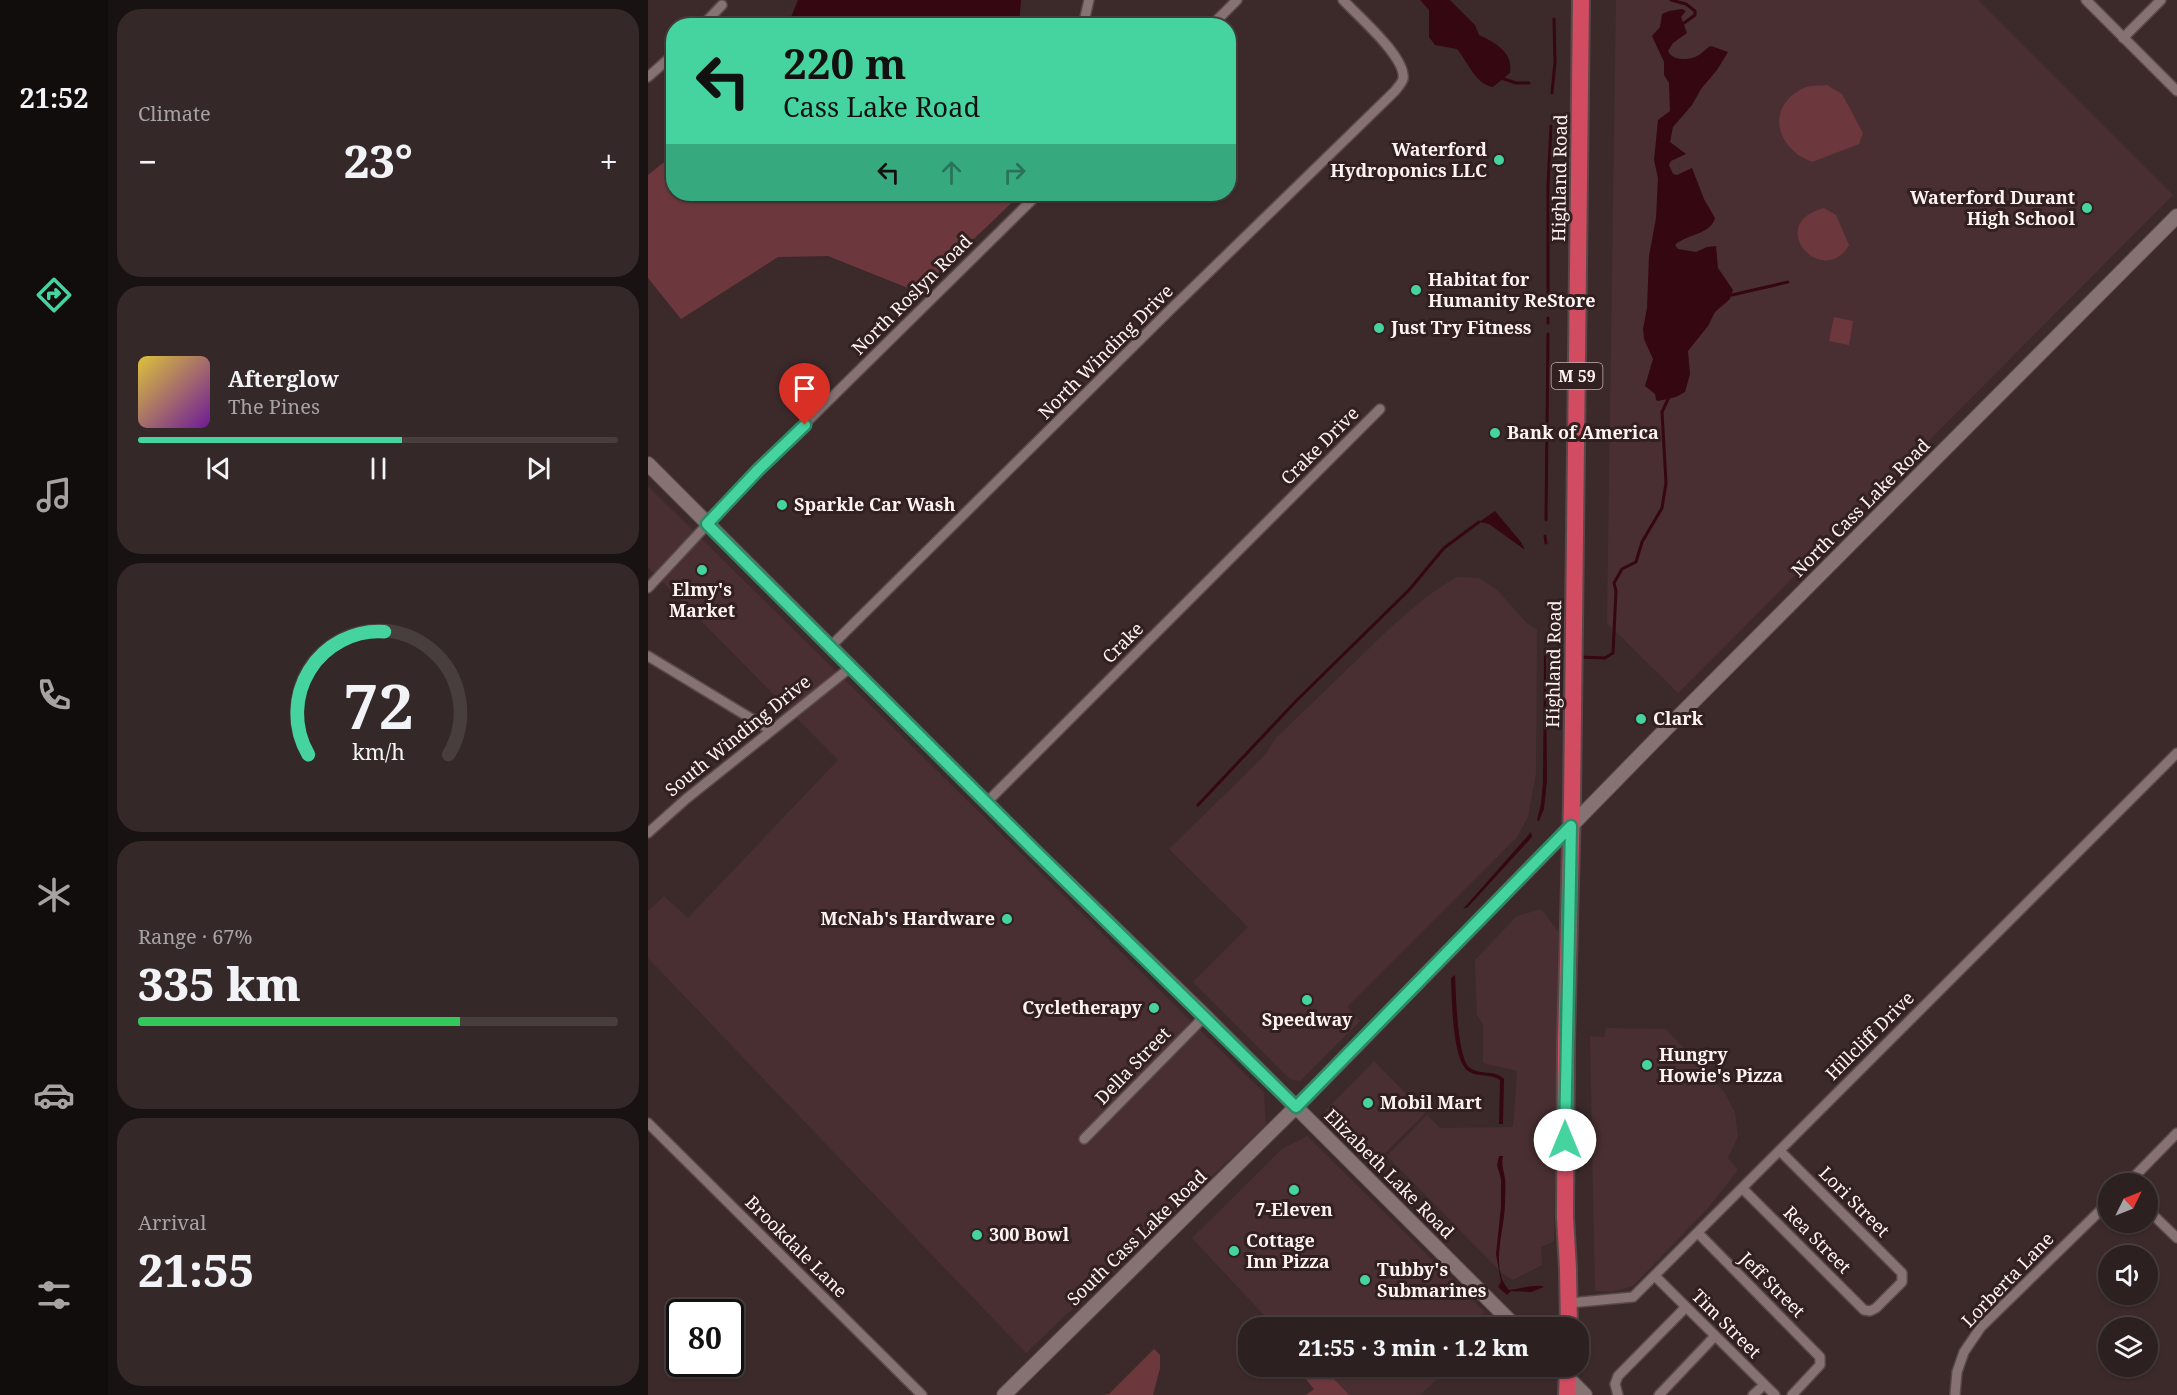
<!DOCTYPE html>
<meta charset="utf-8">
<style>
:root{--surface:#2d2020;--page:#352829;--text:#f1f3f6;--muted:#a7a3a5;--line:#483e3e;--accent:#45d49f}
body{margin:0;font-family:"Noto Serif",serif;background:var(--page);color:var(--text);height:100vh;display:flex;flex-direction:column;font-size:22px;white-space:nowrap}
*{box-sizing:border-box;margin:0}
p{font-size:20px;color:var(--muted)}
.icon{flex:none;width:33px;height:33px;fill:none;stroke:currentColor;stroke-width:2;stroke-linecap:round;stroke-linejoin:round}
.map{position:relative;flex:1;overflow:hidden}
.drawer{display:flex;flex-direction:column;gap:9px;padding:9px;background:#191212;width:540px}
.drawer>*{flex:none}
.guide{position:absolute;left:18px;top:18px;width:570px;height:183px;border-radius:24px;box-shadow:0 2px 4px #0004,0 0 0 2px var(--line);background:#45d49f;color:#111;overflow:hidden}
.needle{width:39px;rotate:47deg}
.buttons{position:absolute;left:1450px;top:1173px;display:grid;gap:12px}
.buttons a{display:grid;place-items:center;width:60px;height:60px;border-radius:50%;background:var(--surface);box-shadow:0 2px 4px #0004,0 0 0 2px var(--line);font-size:30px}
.speed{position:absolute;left:18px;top:1299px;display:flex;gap:12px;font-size:30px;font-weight:700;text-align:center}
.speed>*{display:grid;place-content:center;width:78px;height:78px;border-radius:50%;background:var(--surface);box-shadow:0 2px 4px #0004,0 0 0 2px var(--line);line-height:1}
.speed .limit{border:3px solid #111;border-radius:9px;background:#fff;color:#111}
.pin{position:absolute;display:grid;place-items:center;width:51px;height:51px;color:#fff;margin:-62px -26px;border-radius:50% 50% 50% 0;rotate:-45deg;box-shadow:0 0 6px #0007}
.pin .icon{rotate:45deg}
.me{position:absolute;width:66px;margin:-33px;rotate:0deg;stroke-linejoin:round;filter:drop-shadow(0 0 4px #0008)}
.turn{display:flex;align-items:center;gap:21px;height:126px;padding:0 18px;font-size:27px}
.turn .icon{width:78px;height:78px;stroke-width:2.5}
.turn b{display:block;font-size:42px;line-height:51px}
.lanes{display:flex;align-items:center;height:57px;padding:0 18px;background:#0003;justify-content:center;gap:30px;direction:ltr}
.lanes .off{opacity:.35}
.big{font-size:45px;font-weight:800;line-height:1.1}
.drawer .widget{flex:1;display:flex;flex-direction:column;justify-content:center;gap:9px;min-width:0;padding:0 21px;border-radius:24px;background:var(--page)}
.drawer .dial{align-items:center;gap:0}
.dial svg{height:156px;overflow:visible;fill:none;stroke:var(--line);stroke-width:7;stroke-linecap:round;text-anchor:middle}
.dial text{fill:var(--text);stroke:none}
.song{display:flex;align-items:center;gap:18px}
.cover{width:72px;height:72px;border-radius:9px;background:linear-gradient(135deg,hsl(50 70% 55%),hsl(280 70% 35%))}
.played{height:6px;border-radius:3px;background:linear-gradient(90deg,var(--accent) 55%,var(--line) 55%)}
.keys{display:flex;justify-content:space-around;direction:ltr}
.heat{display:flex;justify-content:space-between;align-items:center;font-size:33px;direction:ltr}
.charge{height:9px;border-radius:4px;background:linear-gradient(90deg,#34c759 67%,var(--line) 0)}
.trip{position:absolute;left:590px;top:1317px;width:351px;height:60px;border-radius:24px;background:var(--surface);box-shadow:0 2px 4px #0004,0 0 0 2px var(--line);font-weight:800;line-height:60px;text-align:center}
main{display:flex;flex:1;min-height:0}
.menu{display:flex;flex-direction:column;width:108px;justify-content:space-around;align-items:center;background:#120d0d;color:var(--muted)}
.menu .icon{width:42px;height:42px}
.menu .current{color:var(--accent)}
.menu b{font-size:27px;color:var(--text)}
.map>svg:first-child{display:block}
.built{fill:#492f31}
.green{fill:#6d383d}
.water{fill:#350710}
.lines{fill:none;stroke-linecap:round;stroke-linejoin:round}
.stream{stroke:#350710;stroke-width:3}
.street-casing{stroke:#584849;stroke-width:12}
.secondary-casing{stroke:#584849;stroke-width:16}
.highway-casing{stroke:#584849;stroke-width:20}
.street{stroke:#877273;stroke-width:9}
.secondary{stroke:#877273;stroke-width:14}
.highway{stroke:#d14b61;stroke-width:16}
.route-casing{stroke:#2d8a67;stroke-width:15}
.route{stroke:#45d49f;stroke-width:10}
.poi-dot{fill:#45d49f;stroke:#322021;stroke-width:2}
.labels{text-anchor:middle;stroke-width:6;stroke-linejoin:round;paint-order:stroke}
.shield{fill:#322021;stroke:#c1b3b3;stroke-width:1.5}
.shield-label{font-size:16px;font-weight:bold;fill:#fef2f2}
.poi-label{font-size:18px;font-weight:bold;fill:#fef2f2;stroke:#322021;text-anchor:start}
.street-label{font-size:18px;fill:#fef2f2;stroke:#322021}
</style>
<main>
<nav class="menu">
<b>21:52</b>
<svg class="icon current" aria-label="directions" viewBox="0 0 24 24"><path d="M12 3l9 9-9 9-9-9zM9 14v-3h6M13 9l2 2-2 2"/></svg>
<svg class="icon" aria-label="music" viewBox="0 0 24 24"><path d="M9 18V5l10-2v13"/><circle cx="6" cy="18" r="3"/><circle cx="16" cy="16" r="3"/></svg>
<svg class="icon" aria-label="phone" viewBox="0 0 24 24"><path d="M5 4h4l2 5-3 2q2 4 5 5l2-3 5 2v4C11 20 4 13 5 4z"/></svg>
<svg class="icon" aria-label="climate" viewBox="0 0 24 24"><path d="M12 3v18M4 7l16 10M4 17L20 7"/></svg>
<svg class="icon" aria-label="car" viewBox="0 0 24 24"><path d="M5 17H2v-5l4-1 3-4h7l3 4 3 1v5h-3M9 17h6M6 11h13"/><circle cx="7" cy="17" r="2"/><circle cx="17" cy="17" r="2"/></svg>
<svg class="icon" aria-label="filters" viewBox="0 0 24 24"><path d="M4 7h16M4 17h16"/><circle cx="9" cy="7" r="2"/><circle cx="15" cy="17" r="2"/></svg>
</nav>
<section class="drawer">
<div class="widget"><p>Climate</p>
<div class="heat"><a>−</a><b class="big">23°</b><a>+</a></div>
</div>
<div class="widget">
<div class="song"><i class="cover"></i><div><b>Afterglow</b><p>The Pines</p></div></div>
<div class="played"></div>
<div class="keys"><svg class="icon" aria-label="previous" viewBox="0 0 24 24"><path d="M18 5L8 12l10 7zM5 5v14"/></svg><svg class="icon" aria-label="pause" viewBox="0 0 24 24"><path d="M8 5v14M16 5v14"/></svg><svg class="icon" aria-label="next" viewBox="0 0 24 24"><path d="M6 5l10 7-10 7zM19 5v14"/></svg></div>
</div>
<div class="widget dial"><svg viewBox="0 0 100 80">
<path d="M14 69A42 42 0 1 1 86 69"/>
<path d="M14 69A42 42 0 0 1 53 6" stroke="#45d49f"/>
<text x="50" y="56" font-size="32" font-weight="700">72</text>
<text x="50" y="72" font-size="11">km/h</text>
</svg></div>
<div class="widget"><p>Range · 67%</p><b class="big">335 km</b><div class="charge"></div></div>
<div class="widget"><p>Arrival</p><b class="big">21:55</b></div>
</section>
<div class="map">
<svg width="1529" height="1395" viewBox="0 0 1529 1395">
<rect width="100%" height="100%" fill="#3c2a2b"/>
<g class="built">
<polygon points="968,0 1330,0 1525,195 1030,693 959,623"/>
<polygon points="0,486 616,1093 618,1125 378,1353 0,958 0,911 16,896 40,918 190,760 0,567"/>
<polygon points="808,577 831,578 849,590 879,623 889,630 888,773 880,817 869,837 699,1007 712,1021 652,1081 642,1079 545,982 600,927 521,849 617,755 628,738 741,629 778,597"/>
<polygon points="893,909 910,931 906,1241 893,1247 894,1265 865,1280 855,1274 739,1156 779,1115 792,1128 865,1127 869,1071 835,1063 835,1024 829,1015 827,960 869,916"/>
<polygon points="958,1028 1018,1029 1077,1093 1087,1113 1090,1136 1080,1158 1090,1170 1060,1208 985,1286 964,1292 947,1291 942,1036 956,1037"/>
<polygon points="726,1061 777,1113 730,1160 678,1110"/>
<polygon points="659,1136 837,1312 821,1327 627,1327 544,1238 634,1149"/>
<polygon points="675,1367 797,1367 784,1384 772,1395 701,1395"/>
</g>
<g class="green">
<path d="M 1179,85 L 1194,94 L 1215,133 L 1211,144 L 1164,162 C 1159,159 1152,157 1148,153 C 1123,132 1126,102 1156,88 C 1162,85 1172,86 1179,85 Z"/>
<polygon points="25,155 26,194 373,194 270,292 180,256 130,257 33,319 0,278 0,175"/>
<path d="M 1176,208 L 1188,215 L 1201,245 C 1175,290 1115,224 1176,208 Z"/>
<polygon points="1186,317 1205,321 1201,345 1181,341"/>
<polygon points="506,1349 512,1355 512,1368 505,1395 455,1395 461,1394"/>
<polygon points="648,1367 675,1367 701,1395 658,1395 666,1389"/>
</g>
<g class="water">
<polygon points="150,0 373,0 371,25 133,25 141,22"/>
<path d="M 772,0 L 802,0 L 827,25 L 831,35 C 847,42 866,53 862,73 L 845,87 C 828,85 820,62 809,49 L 787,45 L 781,37 L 781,10 Z"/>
<path d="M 1034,9 L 1038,11 L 1033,17 L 1039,33 L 1025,43 L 1020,51 C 1024,61 1042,61 1051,55 C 1056,52 1058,48 1063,46 L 1080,52 L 1069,70 L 1053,89 L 1044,105 L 1025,127 L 1022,142 L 1038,154 L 1023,161 L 1021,165 L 1025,174 L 1029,175 L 1044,168 L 1056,199 L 1067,218 C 1063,235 1038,234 1027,245 L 1030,249 L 1048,252 L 1059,247 L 1068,246 L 1070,268 L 1085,290 L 1082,299 L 1067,312 L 1060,326 L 1040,351 L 1042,374 L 1037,392 L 1028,397 L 1010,401 L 1008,400 L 1007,394 L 997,386 L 1005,359 L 996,339 L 995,329 L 999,308 L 1001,256 L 1008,218 L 1010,178 L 1006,160 L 1010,120 L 1022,111 L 1021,83 L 1016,75 L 1016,62 L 1004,36 L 1012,27 L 1014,14 L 1021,11 Z"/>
<polygon points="847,511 873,542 877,550 841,524 831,522"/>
<polygon points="896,652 898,655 899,781 896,809 891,821 889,820 893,804 895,781"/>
<polygon points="883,832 884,837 820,907 815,909"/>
<path d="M 807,975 C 808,992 809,1056 821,1067 C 831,1076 847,1069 856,1079 L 855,1124 L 851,1124 L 852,1080 C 843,1073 830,1078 820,1071 C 804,1059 804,999 803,978 Z"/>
<path d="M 851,1156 L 855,1156 C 853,1165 856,1170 857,1179 C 858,1187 857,1195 857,1203 C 857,1229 841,1269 861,1290 C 872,1289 889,1283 896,1287 L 883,1292 L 863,1291 L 859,1295 L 850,1287 L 853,1282 L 848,1254 L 853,1207 L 853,1179 L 849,1165 Z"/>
</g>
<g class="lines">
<g class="stream">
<polyline points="1023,0 1038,4 1047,11 1047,15 1036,23"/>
<polyline points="856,79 868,83 881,83"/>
<polyline points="904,93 907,62 906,19"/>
<polyline points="1084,295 1140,282"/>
<polyline points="900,307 900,185 903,126"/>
<polyline points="900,318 900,323"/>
<polyline points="898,520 900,334"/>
<polyline points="897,536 898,543"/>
<polyline points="898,655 919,656"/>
<polyline points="932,657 957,658 965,653 968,591 966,583 974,569 988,562 994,542 1014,508 1018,483 1014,412 1021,397"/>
<polyline points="550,805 648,701 761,590 796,548 831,522"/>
</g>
<g class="street-casing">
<g id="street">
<polyline points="1438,0 1529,91"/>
<polyline points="54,26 74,5"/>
<polyline points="435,26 441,0"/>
<polyline points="563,26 589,0"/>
<polyline points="1475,38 1513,0"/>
<polyline points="0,77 26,54"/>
<polyline points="0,588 110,470 390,194"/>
<path d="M 182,647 L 521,311 L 747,91 C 749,88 754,83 755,79 C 759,58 709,15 695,0"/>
<polyline points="0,656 122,730"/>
<polyline points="338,803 732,409"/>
<polyline points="0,833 38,799 203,667"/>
<polyline points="0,1123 274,1395"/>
<polyline points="436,1139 557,1016"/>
<polyline points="1479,1184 1529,1133"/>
<polyline points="1095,1189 1216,1310 1222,1311 1228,1308 1254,1282 1254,1273 1132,1151"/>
<polyline points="1500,1210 1529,1238"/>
<polyline points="1050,1233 1172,1357 1172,1365 1144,1395"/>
<polyline points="1007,1276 1127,1395"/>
<polyline points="921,1303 985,1297 1529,753"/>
<polyline points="970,1395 967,1384 970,1376 1038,1307"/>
<polyline points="1011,1395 1067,1336"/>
<polyline points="1105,1395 1116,1385"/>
<polyline points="1307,1395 1309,1372 1316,1352 1333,1327 1461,1202"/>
</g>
</g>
<g class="secondary-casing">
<g id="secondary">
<polyline points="0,464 386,850 557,1016 869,1328"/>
<polyline points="908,1366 937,1395"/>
<polyline points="356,1395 660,1095 1017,730 1529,216"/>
</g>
</g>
<g class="highway-casing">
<g id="highway">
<polyline points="921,1328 920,1269 917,1217 918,1042 924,803 933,0"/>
<polyline points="919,1395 920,1366"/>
</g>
</g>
<use href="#street" class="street"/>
<use href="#secondary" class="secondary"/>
<use href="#highway" class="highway"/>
</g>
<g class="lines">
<g class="route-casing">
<polyline id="route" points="157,425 110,470 59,524 386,850 648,1107 923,826 917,1140"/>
</g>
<use href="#route" class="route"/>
</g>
<g class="poi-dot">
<circle cx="851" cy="160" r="6"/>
<circle cx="1439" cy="208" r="6"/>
<circle cx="768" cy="290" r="6"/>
<circle cx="731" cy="328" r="6"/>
<circle cx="847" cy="433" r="6"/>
<circle cx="134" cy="505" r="6"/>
<circle cx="54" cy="570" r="6"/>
<circle cx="993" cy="719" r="6"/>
<circle cx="359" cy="919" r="6"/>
<circle cx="659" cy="1000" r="6"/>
<circle cx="506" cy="1008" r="6"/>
<circle cx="999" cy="1065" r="6"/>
<circle cx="720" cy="1103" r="6"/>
<circle cx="646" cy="1190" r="6"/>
<circle cx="329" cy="1235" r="6"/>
<circle cx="586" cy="1251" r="6"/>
<circle cx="717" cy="1280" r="6"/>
</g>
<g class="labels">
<rect class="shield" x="903.5" y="363" width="51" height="26" rx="4.5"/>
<g class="shield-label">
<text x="929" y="382">M 59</text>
</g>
<g class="poi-label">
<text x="839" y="156" text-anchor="end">Waterford<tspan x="839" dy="21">Hydroponics LLC</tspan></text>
<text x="1427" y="204" text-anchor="end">Waterford Durant<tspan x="1427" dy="21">High School</tspan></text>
<text x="780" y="286">Habitat for<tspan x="780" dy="21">Humanity ReStore</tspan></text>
<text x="743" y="334">Just Try Fitness</text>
<text x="859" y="439">Bank of America</text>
<text x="146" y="511">Sparkle Car Wash</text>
<text x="54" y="596" text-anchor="middle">Elmy's<tspan x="54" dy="21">Market</tspan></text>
<text x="1005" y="725">Clark</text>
<text x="347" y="925" text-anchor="end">McNab's Hardware</text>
<text x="494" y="1014" text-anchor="end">Cycletherapy</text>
<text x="659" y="1026" text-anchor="middle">Speedway</text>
<text x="1011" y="1061">Hungry<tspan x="1011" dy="21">Howie's Pizza</tspan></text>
<text x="732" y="1109">Mobil Mart</text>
<text x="646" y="1216" text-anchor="middle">7-Eleven</text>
<text x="341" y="1241">300 Bowl</text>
<text x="598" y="1247">Cottage<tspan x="598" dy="21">Inn Pizza</tspan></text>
<text x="729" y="1276">Tubby's<tspan x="729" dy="21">Submarines</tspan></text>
</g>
<g class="street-label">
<text transform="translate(912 178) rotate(-89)" y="6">Highland Road</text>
<text transform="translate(264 295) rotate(-45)" y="6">North Roslyn Road</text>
<text transform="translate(458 352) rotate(-45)" y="6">North Winding Drive</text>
<text transform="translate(672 446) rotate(-45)" y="6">Crake Drive</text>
<text transform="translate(1213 508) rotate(-45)" y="6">North Cass Lake Road</text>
<text transform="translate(475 643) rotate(-45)" y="6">Crake</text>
<text transform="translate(906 664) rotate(-89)" y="6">Highland Road</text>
<text transform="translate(90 736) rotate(-39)" y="6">South Winding Drive</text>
<text transform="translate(1222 1036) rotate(-45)" y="6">Hillcliff Drive</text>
<text transform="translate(485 1066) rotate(-46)" y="6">Della Street</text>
<text transform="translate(741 1174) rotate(45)" y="6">Elizabeth Lake Road</text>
<text transform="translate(1206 1202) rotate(45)" y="6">Lori Street</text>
<text transform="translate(489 1238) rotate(-44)" y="6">South Cass Lake Road</text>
<text transform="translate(1169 1240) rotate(45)" y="6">Rea Street</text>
<text transform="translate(148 1247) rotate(45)" y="6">Brookdale Lane</text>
<text transform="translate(1360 1280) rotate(-46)" y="6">Lorberta Lane</text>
<text transform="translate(1124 1285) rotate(45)" y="6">Jeff Street</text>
<text transform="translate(1078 1324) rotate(45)" y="6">Tim Street</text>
</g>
</g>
</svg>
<div class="buttons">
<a><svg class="needle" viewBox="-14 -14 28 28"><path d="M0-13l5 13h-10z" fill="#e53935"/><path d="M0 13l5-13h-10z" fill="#a7a3a5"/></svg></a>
<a><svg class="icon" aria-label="sound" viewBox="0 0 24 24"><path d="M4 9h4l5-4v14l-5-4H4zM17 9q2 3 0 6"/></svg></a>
<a><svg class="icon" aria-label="layers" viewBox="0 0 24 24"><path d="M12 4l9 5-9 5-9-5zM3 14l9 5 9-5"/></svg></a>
</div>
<div class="speed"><div class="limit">80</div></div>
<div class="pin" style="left:157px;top:425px;background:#d93025"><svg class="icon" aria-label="arrive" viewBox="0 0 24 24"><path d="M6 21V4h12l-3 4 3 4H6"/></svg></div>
<svg class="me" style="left:917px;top:1140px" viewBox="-20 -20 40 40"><circle r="19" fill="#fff"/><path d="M0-13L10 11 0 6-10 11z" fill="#45d49f"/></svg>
<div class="trip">21:55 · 3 min · 1.2 km</div>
<div class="guide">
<div class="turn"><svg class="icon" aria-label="left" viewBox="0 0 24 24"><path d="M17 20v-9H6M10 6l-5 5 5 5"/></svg><div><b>220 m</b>Cass Lake Road</div></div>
<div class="lanes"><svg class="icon" aria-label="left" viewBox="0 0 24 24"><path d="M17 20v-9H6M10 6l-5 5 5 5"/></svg><svg class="icon off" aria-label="ahead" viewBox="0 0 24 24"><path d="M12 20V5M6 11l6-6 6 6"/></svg><svg class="icon off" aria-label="right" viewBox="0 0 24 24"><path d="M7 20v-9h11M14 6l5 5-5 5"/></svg></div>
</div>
</div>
</main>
